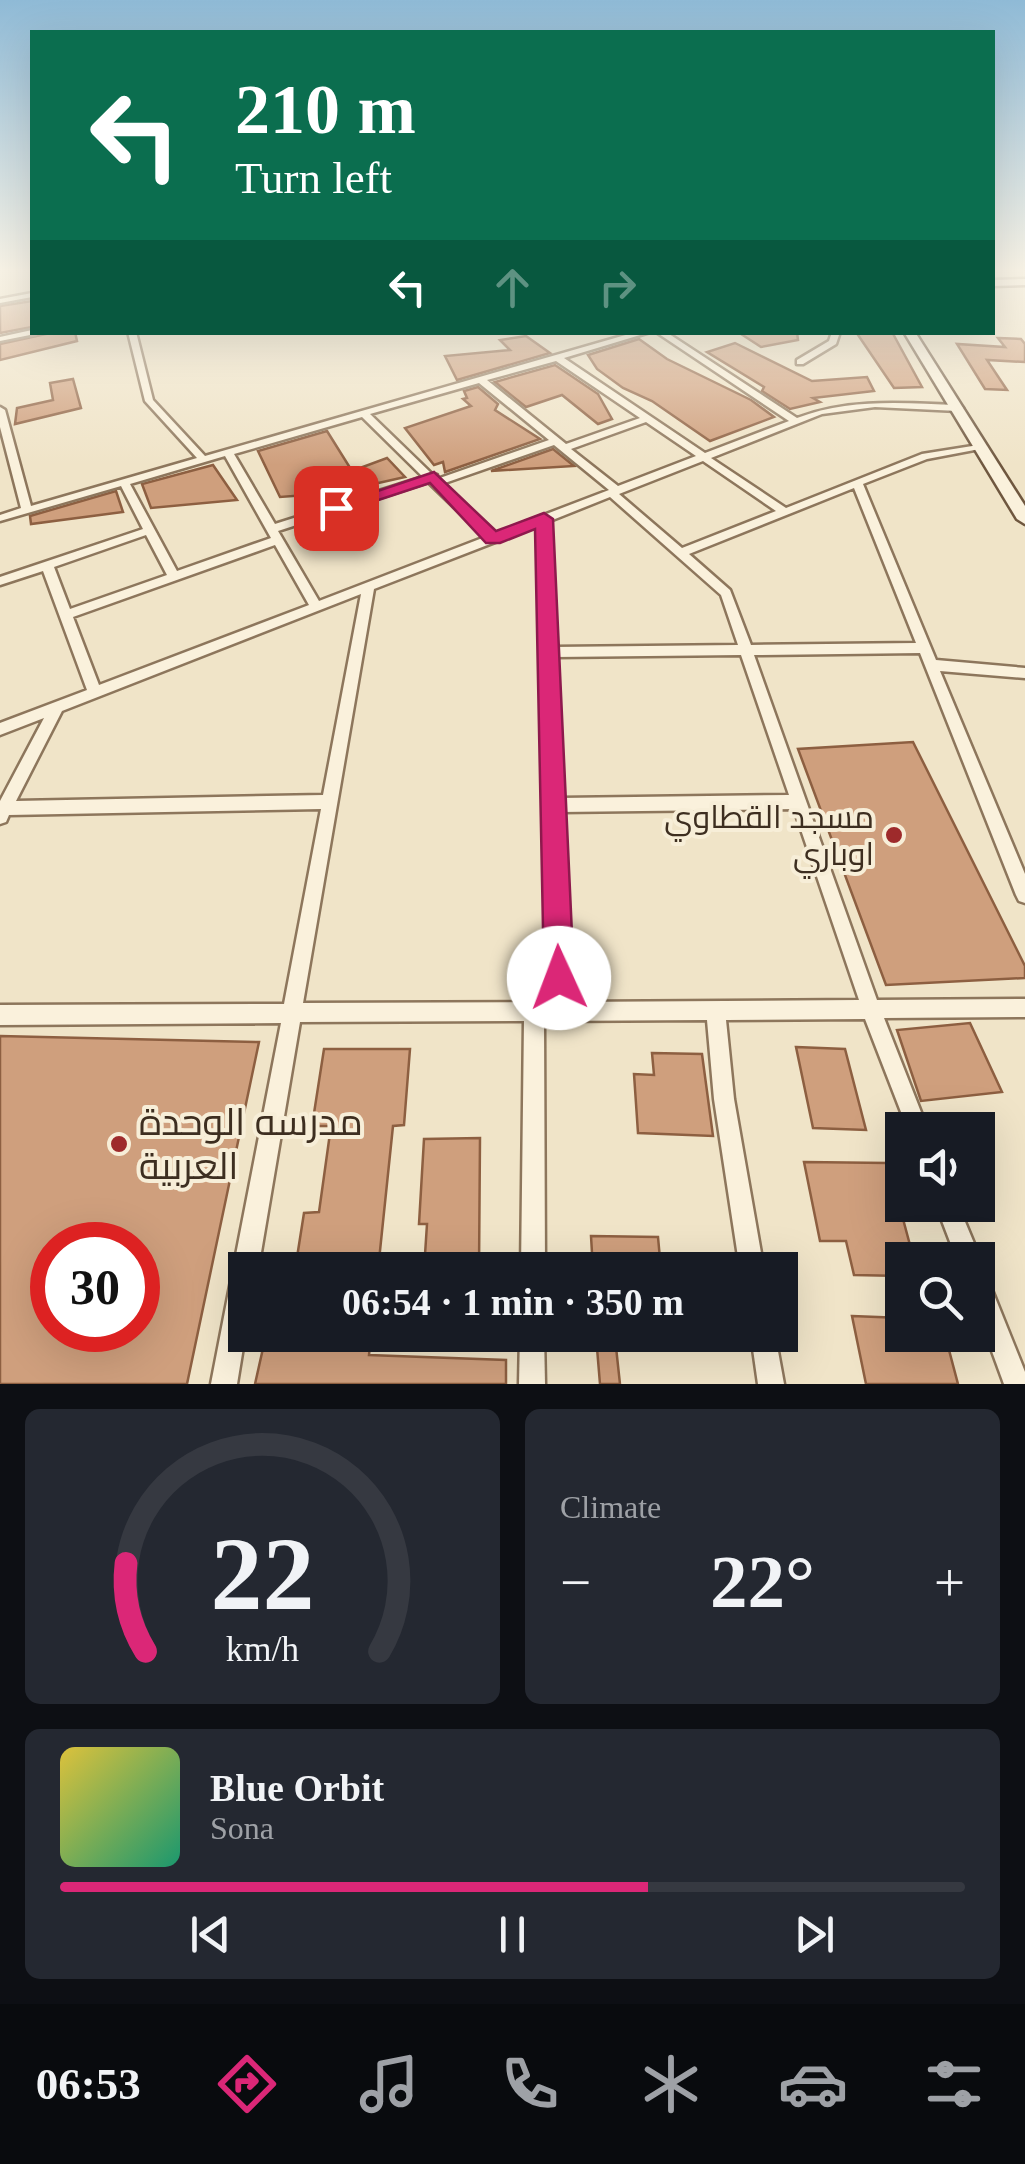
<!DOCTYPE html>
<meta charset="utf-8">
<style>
:root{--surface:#171b24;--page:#242831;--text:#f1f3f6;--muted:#9ea1a6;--line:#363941;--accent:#db2777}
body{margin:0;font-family:"Times New Roman",Cairo,serif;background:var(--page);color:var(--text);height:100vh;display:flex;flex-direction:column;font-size:38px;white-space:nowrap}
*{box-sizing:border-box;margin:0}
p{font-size:32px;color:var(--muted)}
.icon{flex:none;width:55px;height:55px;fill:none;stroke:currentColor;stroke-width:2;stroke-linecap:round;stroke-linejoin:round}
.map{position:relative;height:1384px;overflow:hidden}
.details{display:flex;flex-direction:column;gap:25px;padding:25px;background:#0d0f14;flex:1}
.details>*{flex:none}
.banner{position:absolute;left:30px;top:30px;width:965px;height:305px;border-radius:0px;box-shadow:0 10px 40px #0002;background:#0b6e4f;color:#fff;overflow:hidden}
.buttons{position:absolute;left:885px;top:1112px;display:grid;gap:20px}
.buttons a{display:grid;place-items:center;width:110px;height:110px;border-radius:0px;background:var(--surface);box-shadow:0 10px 40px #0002;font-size:50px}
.speed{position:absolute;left:30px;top:1222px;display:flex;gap:20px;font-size:50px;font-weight:700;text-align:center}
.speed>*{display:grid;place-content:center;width:130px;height:130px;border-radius:50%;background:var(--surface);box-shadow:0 10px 40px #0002;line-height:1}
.speed .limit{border:15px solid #d22;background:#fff;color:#111}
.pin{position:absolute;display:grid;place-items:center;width:85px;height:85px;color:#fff;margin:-42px;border-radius:20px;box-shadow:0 5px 15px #0006}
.me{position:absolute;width:110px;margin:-55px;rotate:358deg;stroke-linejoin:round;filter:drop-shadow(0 0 8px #0008)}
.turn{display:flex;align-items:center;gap:35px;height:210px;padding:0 40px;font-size:45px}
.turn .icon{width:130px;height:130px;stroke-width:2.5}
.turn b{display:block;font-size:70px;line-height:85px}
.lanes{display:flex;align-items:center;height:95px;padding:0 40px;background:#0003;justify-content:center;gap:50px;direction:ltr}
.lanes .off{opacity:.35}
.big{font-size:75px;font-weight:800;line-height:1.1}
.details .card{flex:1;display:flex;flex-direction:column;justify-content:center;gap:15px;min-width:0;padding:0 35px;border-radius:15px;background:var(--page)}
.details .dial{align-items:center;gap:0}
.dial svg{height:260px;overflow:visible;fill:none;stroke:var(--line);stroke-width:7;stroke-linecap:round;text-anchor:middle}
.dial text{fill:var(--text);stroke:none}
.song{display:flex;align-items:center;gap:30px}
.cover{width:120px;height:120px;border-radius:15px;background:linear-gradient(135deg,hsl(50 70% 55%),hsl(160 70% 35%))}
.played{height:10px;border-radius:5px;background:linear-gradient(90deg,var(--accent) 65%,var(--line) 65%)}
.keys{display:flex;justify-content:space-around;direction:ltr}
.heat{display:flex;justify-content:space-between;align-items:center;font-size:55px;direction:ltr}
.details .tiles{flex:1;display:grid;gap:25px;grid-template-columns:1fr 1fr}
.card:last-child{grid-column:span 2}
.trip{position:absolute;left:228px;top:1252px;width:570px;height:100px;border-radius:0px;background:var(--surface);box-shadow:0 10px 40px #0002;font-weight:800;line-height:100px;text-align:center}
.tab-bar{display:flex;height:160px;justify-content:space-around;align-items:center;background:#090b0e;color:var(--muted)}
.tab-bar .icon{width:70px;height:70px}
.tab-bar .current{color:var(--accent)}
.tab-bar b{font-size:45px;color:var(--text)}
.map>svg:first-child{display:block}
.building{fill:#cf9f7d;stroke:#8d5f41;stroke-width:2.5;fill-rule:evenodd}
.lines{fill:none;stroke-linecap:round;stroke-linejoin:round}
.street-casing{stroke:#8d765c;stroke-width:5}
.secondary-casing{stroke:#6f573f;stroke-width:5}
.street{fill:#faf1dc;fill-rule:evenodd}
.secondary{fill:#faf1dc;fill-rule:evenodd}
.route{fill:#db2777;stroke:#8e194d;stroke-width:2.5}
.poi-dot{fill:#9e2a2b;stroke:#f7eed8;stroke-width:4}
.labels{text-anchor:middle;stroke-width:8;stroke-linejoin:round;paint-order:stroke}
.poi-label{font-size:32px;fill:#3d2e20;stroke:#f7eed8;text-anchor:end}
.near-poi-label{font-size:38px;fill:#3d2e20;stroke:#f7eed8;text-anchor:start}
</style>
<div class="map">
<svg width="1025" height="1384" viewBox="0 0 1025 1384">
<rect width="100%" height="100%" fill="#f0e4c8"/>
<g class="building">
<polygon points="32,301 32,327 0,333 0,306"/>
<polygon points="55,332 75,332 77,341 0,360 0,344"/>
<polygon points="738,332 797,332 798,340 761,347"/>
<polygon points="856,332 892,332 922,387 894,388"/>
<polygon points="526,336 550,353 457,380 445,356 510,350 500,340"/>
<polygon points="998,338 1021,339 1025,344 1025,362 987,360 1007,390 985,389 957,344 1005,347"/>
<polygon points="639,339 667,359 751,400 774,417 710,441 652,401 623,388 597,369 588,355"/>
<polygon points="735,343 812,381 867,377 874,391 813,398 820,402 790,409 762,391 764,387 707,352"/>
<polygon points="555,365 598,394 612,419 598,424 562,395 526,407 495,382"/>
<polygon points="73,379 81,408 15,424 17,408 53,400 50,383"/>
<polygon points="478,387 498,404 495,410 540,439 445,472 443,462 434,465 405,428 471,406 463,399 467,398 464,391"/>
<polygon points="327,431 352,471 387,458 405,477 334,493 280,497 258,451"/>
<polygon points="553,449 574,466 491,471"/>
<polygon points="213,465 237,500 151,508 142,484"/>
<polygon points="116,491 123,512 31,524 30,516"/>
<polygon points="913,742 1025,966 1025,978 886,985 798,749"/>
<polygon points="970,1023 1002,1092 921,1101 897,1030"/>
<path d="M 0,1036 L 259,1042 L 187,1384 L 0,1384 ZM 52,1245 L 138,1245 L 138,1330 L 52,1330 Z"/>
<polygon points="796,1047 845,1049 866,1130 813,1128"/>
<polygon points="324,1049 410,1049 404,1125 393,1126 378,1270 295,1270 304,1213 319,1212 331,1126 312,1126"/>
<polygon points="652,1053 702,1054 713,1136 638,1133 634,1074 654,1075"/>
<polygon points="480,1138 479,1270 424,1270 427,1224 419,1224 424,1139"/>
<polygon points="804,1162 888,1163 914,1260 902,1260 902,1276 854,1275 846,1241 820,1241"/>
<polygon points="591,1236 658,1237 661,1270 593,1270"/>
<polygon points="852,1316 902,1318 902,1335 945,1335 958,1384 866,1384"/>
<polygon points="266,1335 371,1335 369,1355 506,1360 506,1384 255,1384"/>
<polygon points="616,1347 620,1384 600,1384 597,1348"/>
</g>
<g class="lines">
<g class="street-casing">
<g id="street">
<polygon points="32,293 32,297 0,303 0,299"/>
<polygon points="32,330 35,334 0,341 0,337"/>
<path d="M 128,332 L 136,332 L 153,400 L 205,456 L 636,332 L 650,332 L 564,358 L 705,453 L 789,421 L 656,332 L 666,332 L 797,418 C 849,398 903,403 958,405 L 963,408 L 958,411 L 875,407 L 822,414 L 711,458 L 786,508 L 922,454 L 985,444 L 985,448 L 927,459 L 863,484 L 936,660 L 1025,668 L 1025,678 L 940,671 L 1025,874 L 1025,903 L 1019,901 L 1016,895 L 920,653 L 754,655 L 877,1000 L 1025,999 L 1025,1017 L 884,1018 L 928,1130 L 908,1130 L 865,1019 L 726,1020 L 734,1099 L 764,1270 L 740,1270 L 714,1099 L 707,1020 L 544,1021 L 545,1270 L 521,1270 L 524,1021 L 300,1022 L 258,1270 L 245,1270 L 245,1335 L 237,1384 L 211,1384 L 281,1023 L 0,1025 L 0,1005 L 284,1004 L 321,809 L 9,815 L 6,822 L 0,824 L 0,801 L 44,718 L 0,735 L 0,723 L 87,690 L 43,571 L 0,585 L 0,577 L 143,529 L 121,486 L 0,521 L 0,515 L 21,508 L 0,427 L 0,407 L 5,410 L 31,506 L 197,458 L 145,401 ZM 556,361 L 640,418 L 566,444 L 487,380 ZM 479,383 L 549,440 L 437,479 L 437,475 L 432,474 L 370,414 ZM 362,417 L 423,477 L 275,524 L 234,454 ZM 646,422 L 696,456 L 618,486 L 571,449 ZM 554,445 L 609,490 L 494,534 L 442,484 ZM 225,456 L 271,538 L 177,571 L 130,484 ZM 703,461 L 776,511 L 682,548 L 619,494 ZM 428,482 L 485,537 L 319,601 L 278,531 ZM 854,488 L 916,643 L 751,645 L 730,590 L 689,554 ZM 610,497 L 721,595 L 738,645 L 555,647 L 550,521 ZM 539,525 L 550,1002 L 303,1003 L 374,589 ZM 146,535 L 167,575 L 70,609 L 54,567 ZM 275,545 L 309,605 L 99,685 L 73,617 ZM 361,594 L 323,795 L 16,801 L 62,711 ZM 741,655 L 789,795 L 561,798 L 555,657 ZM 794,809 L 859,1000 L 569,1002 L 561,812 Z"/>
<polygon points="832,332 840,332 836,344 803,364 797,364 797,360 829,341"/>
<polygon points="936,1205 958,1205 981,1260 978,1267 978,1260 957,1260"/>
<polygon points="978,1271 986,1275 1025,1372 1025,1384 1004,1384 978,1313"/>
<polygon points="520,1335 544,1335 545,1384 519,1384"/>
<polygon points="751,1335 775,1335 784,1384 758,1384"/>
</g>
</g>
<g class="secondary-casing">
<g id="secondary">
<polygon points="1025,279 1025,285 992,286 992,280"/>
<polygon points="904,332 915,332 1025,506 1025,524 1017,519"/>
</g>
</g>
<use href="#street" class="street"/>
<use href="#secondary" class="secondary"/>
</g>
<linearGradient id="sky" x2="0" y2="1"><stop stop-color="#8fbad6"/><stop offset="0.58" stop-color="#f8f3e6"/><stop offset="1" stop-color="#f8f3e6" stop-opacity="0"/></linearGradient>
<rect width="1025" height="465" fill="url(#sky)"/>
<polygon class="route" points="434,472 496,531 544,513 553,519 574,978 570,989 559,993 548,989 544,978 535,529 500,543 486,543 430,483 336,514 327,508"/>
<g class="poi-dot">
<circle cx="894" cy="835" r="10"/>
<circle cx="119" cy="1144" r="10"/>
</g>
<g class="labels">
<g class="poi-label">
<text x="874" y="828">مسجد القطاوي<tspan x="874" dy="37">اوباري</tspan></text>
</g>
<g class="near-poi-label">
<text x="139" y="1135">مدرسه الوحدة<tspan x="139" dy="44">العربية</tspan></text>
</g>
</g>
</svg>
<div class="buttons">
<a><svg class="icon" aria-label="sound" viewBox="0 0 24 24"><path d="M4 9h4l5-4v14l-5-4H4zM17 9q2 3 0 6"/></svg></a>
<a><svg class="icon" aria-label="search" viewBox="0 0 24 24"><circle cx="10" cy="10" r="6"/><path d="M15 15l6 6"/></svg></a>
</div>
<div class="speed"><div class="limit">30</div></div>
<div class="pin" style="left:336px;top:508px;background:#d93025"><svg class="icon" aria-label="arrive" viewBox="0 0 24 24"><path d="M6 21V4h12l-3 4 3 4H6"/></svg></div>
<svg class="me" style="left:559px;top:978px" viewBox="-20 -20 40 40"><circle r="19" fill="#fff"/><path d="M0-13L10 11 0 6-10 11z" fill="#db2777"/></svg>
<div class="trip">06:54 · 1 min · 350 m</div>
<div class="banner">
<div class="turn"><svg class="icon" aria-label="left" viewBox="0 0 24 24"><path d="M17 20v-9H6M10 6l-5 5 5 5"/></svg><div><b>210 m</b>Turn left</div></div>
<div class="lanes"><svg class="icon" aria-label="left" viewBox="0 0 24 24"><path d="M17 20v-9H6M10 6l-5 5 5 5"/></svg><svg class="icon off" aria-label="ahead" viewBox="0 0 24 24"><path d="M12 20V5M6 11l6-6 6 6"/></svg><svg class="icon off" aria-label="right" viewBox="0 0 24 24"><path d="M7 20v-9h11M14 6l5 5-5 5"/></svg></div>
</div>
</div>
<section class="details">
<div class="tiles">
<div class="card dial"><svg viewBox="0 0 100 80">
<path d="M14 69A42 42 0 1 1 86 69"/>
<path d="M14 69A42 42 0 0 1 8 42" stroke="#db2777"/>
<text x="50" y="56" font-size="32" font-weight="700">22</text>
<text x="50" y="72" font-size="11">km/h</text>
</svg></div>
<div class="card"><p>Climate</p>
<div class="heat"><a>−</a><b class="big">22°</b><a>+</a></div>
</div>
<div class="card">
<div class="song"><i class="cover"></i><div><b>Blue Orbit</b><p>Sona</p></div></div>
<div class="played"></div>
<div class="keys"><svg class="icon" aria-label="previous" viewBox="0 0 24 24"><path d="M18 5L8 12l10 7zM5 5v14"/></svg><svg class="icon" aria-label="pause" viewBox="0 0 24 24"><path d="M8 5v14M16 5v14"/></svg><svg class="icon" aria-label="next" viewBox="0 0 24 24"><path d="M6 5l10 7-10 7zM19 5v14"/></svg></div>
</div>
</div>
</section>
<nav class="tab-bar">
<b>06:53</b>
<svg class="icon current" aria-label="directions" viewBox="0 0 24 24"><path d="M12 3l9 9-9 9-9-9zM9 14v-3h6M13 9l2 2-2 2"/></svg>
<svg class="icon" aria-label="music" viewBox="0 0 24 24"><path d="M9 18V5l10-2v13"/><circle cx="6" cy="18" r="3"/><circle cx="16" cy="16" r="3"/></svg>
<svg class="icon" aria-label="phone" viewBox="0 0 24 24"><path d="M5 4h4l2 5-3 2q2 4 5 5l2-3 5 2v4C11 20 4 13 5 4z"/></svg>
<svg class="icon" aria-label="climate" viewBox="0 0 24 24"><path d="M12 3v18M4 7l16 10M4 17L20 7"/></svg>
<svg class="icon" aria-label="car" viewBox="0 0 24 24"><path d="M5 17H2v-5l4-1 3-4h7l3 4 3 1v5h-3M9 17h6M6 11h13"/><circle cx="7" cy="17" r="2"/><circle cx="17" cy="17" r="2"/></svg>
<svg class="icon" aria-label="filters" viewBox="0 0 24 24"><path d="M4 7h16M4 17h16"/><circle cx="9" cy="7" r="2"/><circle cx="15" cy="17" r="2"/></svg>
</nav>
